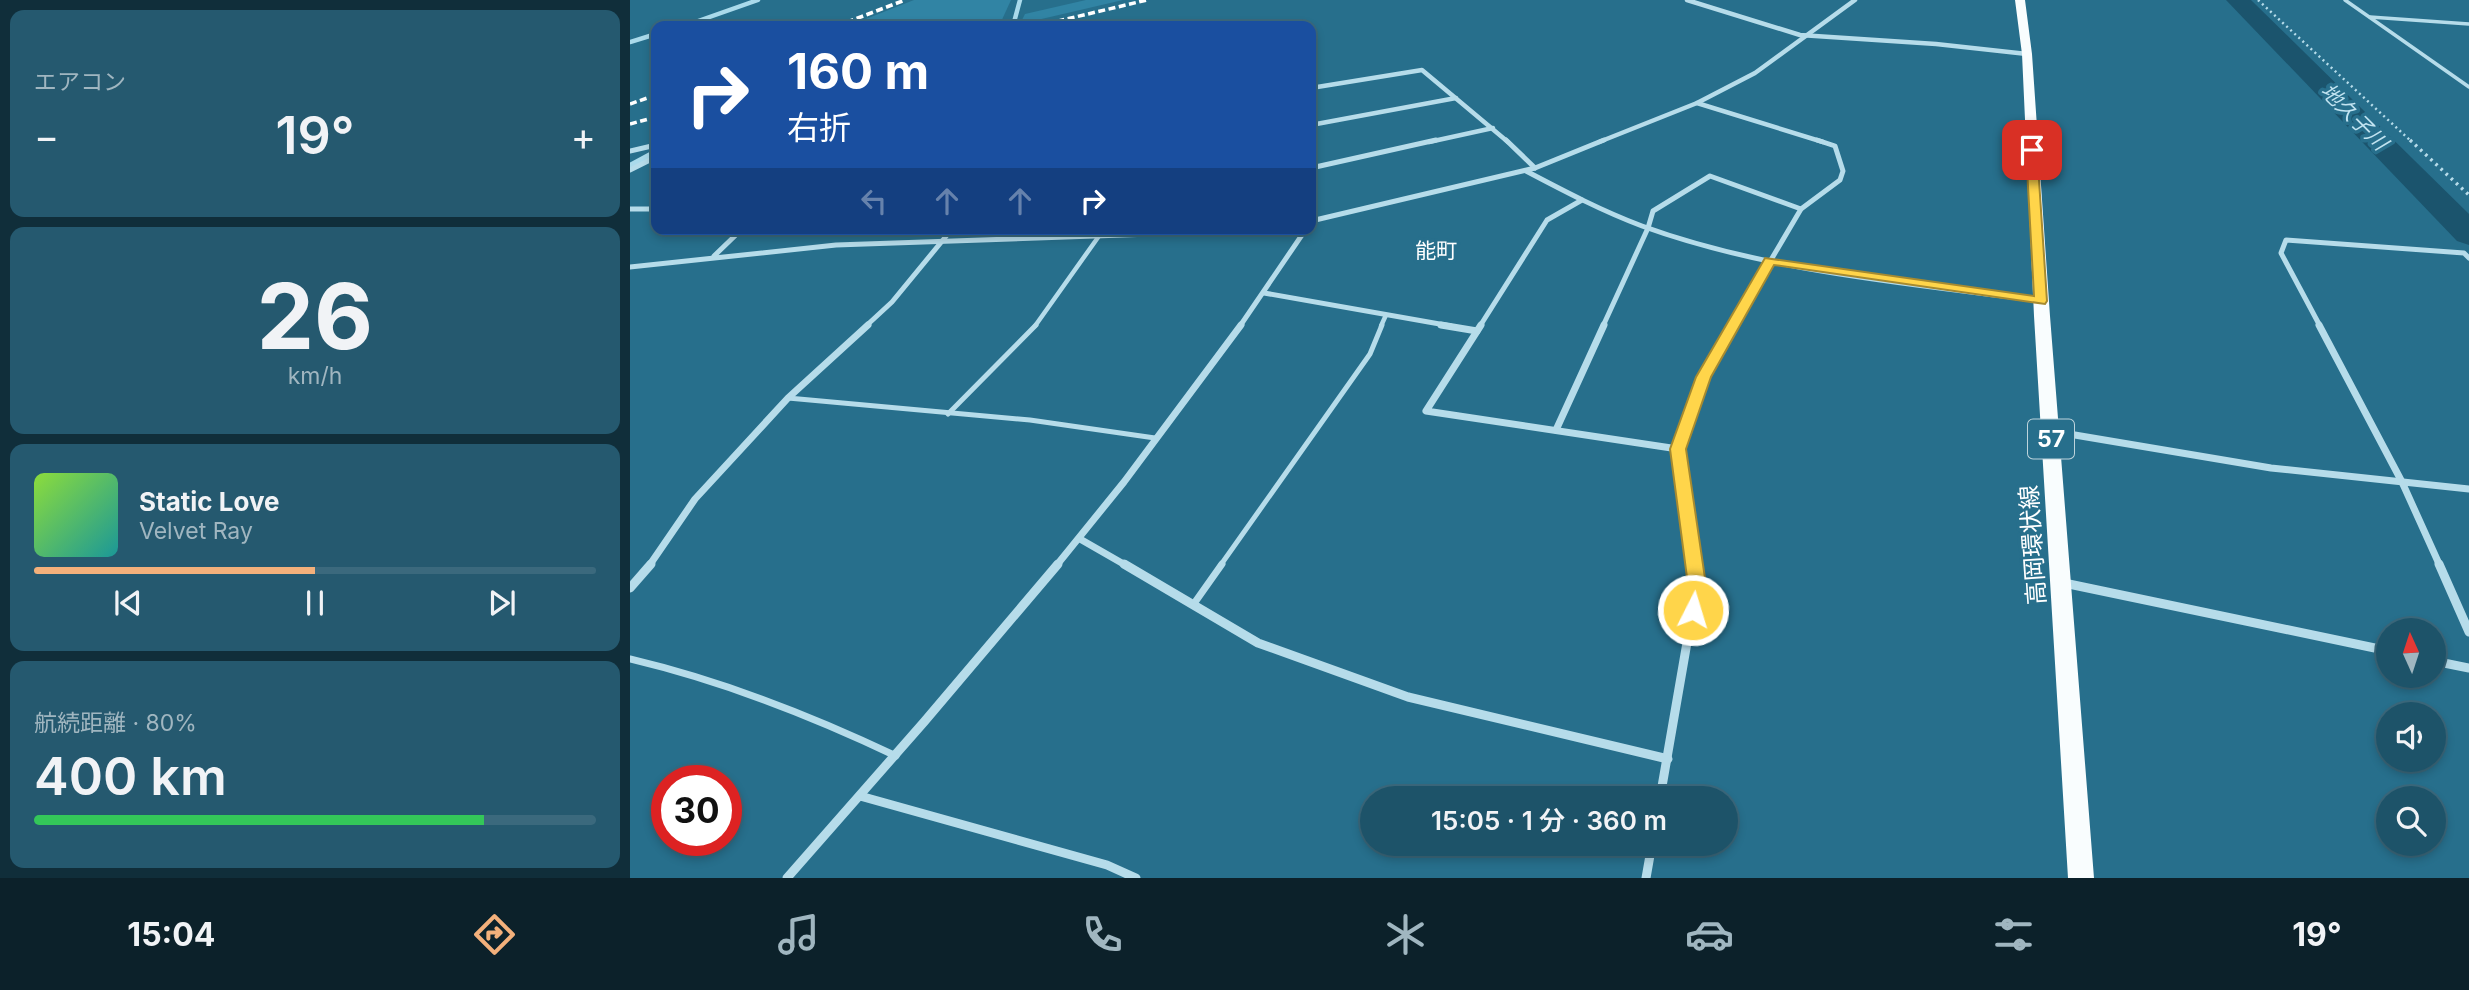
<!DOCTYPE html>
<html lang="ja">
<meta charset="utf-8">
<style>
:root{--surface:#1d5369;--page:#25596f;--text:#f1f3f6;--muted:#a0b6c0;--line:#3b697d;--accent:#f3b07b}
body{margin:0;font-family:Inter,"Noto Sans JP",sans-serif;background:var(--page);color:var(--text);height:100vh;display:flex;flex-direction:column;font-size:26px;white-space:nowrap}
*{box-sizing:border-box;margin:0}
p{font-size:23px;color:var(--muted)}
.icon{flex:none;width:38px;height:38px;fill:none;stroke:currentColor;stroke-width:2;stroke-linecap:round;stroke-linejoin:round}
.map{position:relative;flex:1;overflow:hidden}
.details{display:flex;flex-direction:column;gap:10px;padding:10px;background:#102e3a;width:630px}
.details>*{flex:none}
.hud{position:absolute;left:21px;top:21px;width:665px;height:214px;border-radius:14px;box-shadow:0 4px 10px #0003,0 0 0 2px var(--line);background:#1a4fa0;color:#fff;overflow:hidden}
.needle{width:46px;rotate:357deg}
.tools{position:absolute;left:1746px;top:618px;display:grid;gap:14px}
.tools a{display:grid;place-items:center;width:70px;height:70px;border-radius:50%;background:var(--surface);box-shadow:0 4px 10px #0003,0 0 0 2px var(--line);font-size:35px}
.speed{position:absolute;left:21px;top:765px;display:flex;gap:14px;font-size:35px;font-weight:700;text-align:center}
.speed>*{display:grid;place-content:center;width:91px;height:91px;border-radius:50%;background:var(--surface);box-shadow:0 4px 10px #0003,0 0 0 2px var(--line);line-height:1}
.speed .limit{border:10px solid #d22;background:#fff;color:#111}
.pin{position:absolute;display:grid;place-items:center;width:60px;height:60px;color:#fff;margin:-30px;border-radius:14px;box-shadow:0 4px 10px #0006}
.me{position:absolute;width:77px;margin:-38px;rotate:5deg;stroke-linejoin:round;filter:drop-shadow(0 0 5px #0008)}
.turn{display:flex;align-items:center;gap:24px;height:147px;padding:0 21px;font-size:32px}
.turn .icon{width:91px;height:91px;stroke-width:2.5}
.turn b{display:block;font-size:49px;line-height:60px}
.lanes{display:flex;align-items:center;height:66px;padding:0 21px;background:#0003;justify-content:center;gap:35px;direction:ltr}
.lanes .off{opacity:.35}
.big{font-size:52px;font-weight:600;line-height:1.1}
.details .card{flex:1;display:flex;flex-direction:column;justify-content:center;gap:10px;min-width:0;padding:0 24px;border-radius:14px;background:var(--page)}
.details .dial{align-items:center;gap:0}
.dial b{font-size:91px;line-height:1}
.song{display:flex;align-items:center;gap:21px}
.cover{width:84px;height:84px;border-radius:10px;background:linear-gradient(135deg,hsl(90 70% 55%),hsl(180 70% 35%))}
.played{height:7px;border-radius:4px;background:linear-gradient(90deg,var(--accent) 50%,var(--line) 50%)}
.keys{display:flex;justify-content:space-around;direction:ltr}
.heat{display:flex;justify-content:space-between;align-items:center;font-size:38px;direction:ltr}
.charge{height:10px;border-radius:5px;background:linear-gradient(90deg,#34c759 80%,var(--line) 0)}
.trip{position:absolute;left:730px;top:786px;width:378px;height:70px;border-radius:35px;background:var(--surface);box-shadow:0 4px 10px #0003,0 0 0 2px var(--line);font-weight:600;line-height:70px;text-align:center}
.menu{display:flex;height:112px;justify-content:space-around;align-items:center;background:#0c212a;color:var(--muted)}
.menu .icon{width:49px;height:49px}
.menu .active{color:var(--accent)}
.menu b{font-size:32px;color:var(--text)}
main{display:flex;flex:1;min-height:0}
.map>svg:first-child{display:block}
.green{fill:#3184a4}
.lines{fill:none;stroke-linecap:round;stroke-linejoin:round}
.stream-far1{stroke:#aadaeb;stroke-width:4.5}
.stream{stroke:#aadaeb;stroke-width:6}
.river{fill:#1b546d;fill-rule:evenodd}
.path-far1{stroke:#b6dcea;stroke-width:2.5;stroke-dasharray:2 3.5;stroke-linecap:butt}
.path{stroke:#b6dcea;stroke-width:3.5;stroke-dasharray:2.5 4.5;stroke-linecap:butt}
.lane-far3{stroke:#b6dcea;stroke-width:3.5}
.lane-far2{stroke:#b6dcea;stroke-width:4.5}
.lane-far1{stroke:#b6dcea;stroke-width:5}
.lane{stroke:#b6dcea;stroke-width:7}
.street-far3{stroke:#b6dcea;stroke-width:4.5}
.street-far2{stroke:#b6dcea;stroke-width:5}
.street-far1{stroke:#b6dcea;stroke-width:7}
.street{stroke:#b6dcea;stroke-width:9}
.primary{fill:#f9fdfe;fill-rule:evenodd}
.rail{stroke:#fff;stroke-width:3.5;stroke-dasharray:7 3.5;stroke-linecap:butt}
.route{fill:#ffd54a;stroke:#a68a30;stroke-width:2}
.labels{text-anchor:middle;stroke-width:7;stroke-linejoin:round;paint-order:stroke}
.far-water-label{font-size:21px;font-style:italic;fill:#c2e4f1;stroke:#276f8c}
.far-neighbourhood-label{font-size:21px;fill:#fff;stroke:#276f8c}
.shield{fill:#276f8c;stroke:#bed4dc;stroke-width:2}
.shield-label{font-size:23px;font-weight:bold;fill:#fff}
.street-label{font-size:24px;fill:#fff;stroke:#276f8c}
</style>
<main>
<section class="details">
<div class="card"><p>エアコン</p>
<div class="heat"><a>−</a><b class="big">19°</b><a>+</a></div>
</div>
<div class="card dial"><b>26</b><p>km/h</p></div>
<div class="card">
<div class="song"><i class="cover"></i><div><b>Static Love</b><p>Velvet Ray</p></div></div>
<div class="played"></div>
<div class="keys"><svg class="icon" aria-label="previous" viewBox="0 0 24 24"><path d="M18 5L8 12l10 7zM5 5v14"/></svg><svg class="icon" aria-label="pause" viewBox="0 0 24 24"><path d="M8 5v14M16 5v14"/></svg><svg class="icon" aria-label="next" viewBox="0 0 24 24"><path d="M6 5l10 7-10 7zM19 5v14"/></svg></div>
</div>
<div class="card"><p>航続距離 · 80%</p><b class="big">400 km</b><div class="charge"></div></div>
</section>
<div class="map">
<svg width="1839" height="878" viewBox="0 0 1839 878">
<rect width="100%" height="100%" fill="#276f8c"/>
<g class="green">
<polygon points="284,0 381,0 370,24 360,26 218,26"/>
<polygon points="456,0 493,0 390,24 395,14"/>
</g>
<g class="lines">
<g class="stream-far1">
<polyline points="54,26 128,0"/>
<polyline points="383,26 390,0"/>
<polyline points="0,42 26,34"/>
</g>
<polyline class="stream" points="0,166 26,152"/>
<polygon class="river" points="1596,0 1621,0 1839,214 1839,245 1827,241"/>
<polyline class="path-far1" points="1628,0 1782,142"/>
<polyline class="path" points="1780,140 1839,195"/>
<g class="lane-far3">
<polyline points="1715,0 1839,87"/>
<polyline points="1740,17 1839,24"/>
</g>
<g class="lane-far2">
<polyline points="405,326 469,236"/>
<polyline points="751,326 756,315"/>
</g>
<g class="lane-far1">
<polyline points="158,398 400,420 525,438"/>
<polyline points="318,414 406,325"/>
<polyline points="590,566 740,354 752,325"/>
</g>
<g class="lane">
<polyline points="563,605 592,564"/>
<path d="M 0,659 C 93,681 180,715 266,756"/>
</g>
<g class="street-far3">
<polyline points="1057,0 1170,35 1306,44 1397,54"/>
<polyline points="681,88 792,70 878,142"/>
<polyline points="1067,103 1193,142"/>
<polyline points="681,125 826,98"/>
<polyline points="799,142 863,128"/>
<polyline points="969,142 1067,103 1125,73 1225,0"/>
</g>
<g class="street-far2">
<polyline points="876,140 905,168"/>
<polyline points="0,151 26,145"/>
<polyline points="681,168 806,140"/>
<polyline points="0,170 26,157"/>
<path d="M 896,171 C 934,191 972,211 1012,226 C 1139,272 1278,283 1411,301"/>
<polyline points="0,209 26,209"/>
<polyline points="681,221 905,168 974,140"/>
<polyline points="84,256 112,229"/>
<polyline points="0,267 206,245 550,233 593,229"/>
<polyline points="634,293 821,326"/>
<polyline points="236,326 262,302 322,229"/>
<polyline points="610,326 676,229"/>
<polyline points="850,326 917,220 952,200"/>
<polyline points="973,326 1018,228 1023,211 1080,176 1171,209"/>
<polyline points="1102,326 1171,209 1210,180 1213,171 1205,146 1187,140"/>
<polyline points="1690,326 1651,253 1656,240 1834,253 1839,258"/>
</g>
<g class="street-far1">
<polyline points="811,325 847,331"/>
<polyline points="851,325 796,411 1048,449"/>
<polyline points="1689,325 1772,482 1810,566"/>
<polyline points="926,430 974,325"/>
<polyline points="1421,431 1641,468 1839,489"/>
<polyline points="450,539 497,566"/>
<polyline points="19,566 65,499 158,398 238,325"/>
<polyline points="426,566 494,482 611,325"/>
<polyline points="1064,566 1048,449 1073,377 1103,325"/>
</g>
<g class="street">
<polyline points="494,564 628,643 778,697 1038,759"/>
<polyline points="1809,564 1839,632"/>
<polyline points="1434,583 1759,651"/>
<polyline points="0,588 21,564"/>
<polyline points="1804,661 1839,668"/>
<polyline points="230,796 477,865 506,878"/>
<polyline points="1030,798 1067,585 1064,564"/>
<polyline points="157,878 294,722 428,564"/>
<polyline points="1016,878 1022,844"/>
</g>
<polygon class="primary" points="1385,0 1395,0 1402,54 1420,316 1464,878 1438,878 1404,316 1392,54"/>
<g class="rail">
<polyline points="207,26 275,0"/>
<polyline points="407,26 517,0"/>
<polyline points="0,104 26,95"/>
<polyline points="0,124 26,117"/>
</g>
</g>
<polygon class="route" points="1402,147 1407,150 1417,301 1415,304 1144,265 1081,377 1056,449 1076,585 1069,615 1063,617 1056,615 1053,610 1058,585 1040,449 1066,377 1135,258 1404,296 1396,150"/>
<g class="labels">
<g class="far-water-label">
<text transform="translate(1724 117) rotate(45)" y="7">地久子川</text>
</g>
<g class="far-neighbourhood-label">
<text x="806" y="258">能町</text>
</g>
<rect class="shield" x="1398" y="419.5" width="46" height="39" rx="5"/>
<g class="shield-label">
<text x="1421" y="447">57</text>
</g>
<g class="street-label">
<text transform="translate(1403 545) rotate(-94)" y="8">高岡環状線</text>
</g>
</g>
</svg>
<div class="tools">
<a><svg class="needle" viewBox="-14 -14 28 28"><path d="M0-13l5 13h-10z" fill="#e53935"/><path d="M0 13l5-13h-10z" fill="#a0b6c0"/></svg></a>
<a><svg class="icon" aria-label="sound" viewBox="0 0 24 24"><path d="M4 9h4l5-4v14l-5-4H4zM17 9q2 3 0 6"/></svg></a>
<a><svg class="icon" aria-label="search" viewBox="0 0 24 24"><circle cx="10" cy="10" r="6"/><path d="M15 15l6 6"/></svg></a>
</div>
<div class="speed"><div class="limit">30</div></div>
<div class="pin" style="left:1402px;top:150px;background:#d93025"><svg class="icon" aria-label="arrive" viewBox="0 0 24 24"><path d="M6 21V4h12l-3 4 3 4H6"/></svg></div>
<svg class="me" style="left:1063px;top:610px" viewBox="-20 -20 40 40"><circle r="17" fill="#ffd54a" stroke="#fff" stroke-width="3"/><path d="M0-11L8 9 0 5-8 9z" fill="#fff"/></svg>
<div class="trip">15:05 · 1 分 · 360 m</div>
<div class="hud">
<div class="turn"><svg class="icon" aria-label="right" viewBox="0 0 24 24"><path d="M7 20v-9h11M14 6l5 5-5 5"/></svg><div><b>160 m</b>右折</div></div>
<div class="lanes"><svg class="icon off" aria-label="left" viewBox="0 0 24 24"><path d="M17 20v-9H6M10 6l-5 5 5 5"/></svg><svg class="icon off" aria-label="ahead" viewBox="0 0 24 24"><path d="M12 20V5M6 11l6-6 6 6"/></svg><svg class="icon off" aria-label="ahead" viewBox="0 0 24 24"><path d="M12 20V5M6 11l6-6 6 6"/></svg><svg class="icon" aria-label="right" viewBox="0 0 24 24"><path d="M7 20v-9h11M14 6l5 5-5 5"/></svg></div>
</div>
</div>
</main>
<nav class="menu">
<b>15:04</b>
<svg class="icon active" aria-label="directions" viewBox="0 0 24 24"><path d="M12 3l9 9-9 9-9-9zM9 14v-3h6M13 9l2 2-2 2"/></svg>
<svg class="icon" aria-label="music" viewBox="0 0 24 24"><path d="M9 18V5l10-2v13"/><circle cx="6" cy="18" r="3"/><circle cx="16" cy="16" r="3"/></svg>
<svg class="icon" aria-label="phone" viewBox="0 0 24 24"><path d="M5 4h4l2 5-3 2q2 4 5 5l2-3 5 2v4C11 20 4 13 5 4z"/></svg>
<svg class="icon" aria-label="climate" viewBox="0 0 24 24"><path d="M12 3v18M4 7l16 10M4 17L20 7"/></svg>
<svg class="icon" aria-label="car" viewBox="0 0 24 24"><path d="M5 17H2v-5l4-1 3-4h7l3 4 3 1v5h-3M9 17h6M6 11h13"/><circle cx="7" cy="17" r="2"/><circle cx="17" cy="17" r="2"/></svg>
<svg class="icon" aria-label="filters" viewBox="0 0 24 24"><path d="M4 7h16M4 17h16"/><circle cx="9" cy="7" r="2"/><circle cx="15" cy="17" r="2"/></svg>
<b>19°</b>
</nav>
